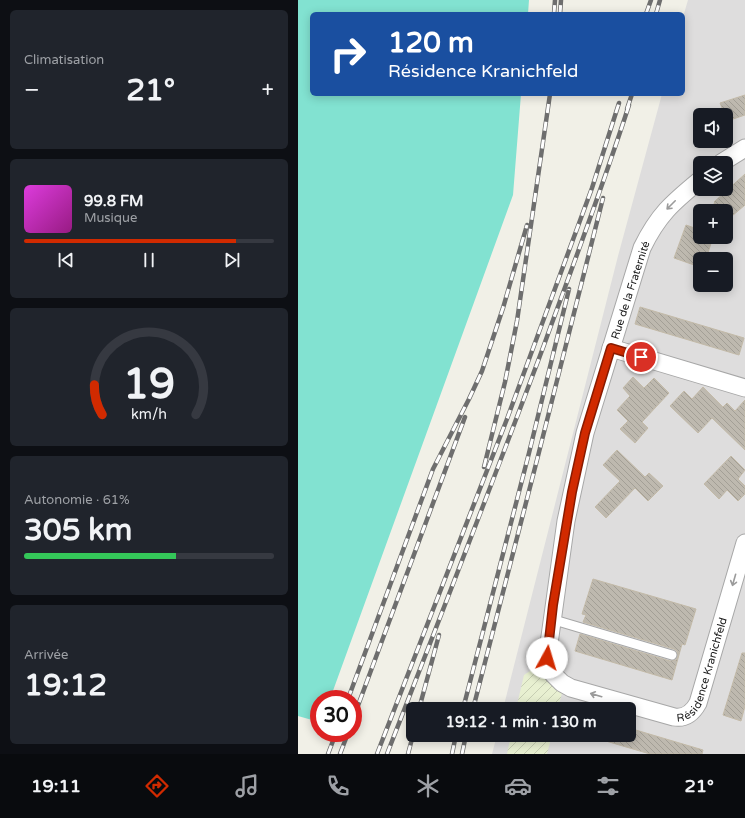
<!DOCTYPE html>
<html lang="fr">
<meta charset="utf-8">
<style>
:root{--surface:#171b24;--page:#20242c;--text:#f1f3f6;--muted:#9ea1a6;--line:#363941;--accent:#d12a00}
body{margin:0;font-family:"Varela Round",sans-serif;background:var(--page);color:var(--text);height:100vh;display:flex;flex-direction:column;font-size:15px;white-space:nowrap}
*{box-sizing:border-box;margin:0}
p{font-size:13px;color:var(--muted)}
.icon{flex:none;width:22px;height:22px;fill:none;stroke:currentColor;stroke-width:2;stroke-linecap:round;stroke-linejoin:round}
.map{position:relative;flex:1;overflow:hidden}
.details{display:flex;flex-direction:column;gap:10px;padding:10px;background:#0d0f14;width:298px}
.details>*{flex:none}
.hud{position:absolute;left:12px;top:12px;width:375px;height:84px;border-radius:6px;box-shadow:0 2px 10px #0003;background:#1a4fa0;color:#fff;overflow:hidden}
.buttons{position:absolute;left:395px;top:108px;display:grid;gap:8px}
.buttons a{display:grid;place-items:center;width:40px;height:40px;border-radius:6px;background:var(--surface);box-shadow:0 2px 10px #0003;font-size:20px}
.speed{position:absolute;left:12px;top:690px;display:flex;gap:8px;font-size:20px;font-weight:700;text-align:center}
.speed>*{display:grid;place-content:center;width:52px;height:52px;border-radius:50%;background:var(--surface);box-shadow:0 2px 10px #0003;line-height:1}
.speed .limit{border:6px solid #d22;background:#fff;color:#111}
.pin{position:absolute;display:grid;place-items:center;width:34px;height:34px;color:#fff;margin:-17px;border:2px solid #fff;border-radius:50%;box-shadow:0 1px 4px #0007}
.me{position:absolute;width:44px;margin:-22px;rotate:6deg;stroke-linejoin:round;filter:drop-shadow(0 0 3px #0008)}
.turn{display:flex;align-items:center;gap:14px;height:84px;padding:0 12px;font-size:18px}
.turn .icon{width:52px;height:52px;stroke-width:2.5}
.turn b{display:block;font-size:28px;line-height:34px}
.big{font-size:30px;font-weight:700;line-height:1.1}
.details .card{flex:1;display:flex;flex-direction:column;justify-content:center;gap:6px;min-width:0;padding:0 14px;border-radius:6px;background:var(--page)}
.details .dial{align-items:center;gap:0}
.dial svg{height:104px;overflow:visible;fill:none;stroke:var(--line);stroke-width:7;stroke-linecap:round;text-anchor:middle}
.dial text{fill:var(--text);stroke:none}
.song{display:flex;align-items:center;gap:12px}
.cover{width:48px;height:48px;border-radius:6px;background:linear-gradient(135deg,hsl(300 70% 55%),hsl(310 70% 35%))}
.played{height:4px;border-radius:2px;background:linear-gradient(90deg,var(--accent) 85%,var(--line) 85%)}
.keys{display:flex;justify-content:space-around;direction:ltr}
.heat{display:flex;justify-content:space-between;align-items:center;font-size:22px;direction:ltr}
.charge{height:6px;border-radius:3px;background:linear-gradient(90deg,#34c759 61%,var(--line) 0)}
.trip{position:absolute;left:108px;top:702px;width:230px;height:40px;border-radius:6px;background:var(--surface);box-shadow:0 2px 10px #0003;font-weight:700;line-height:40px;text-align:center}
.tab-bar{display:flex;height:64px;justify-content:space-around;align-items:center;background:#090b0e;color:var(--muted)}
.tab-bar .icon{width:28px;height:28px}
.tab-bar .current{color:var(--accent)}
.tab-bar b{font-size:18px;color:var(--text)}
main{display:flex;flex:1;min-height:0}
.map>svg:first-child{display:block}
.residential{fill:#dedddd;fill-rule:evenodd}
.farmland{fill:url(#farmland-furrows)}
.pitch{fill:#82e2d1}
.building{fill:url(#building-back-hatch);stroke:#c3baa8}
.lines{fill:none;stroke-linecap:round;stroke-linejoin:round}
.service-casing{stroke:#a7a7a7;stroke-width:11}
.minor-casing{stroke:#a7a7a7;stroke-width:19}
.service{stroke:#fff;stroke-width:9}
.minor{stroke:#fff;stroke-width:17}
.rail-casing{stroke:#6e6e6e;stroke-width:4.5}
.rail{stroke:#fff;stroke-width:3;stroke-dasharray:9;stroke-linecap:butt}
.oneway{stroke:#9b9b9b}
.route-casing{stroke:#881b00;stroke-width:10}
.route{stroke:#d12a00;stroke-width:7}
.labels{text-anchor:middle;stroke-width:3;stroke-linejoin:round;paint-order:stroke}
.street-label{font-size:11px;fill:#202020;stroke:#fff}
</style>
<main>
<section class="details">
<div class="card"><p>Climatisation</p>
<div class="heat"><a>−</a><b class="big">21°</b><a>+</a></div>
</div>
<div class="card">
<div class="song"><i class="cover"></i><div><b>99.8 FM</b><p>Musique</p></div></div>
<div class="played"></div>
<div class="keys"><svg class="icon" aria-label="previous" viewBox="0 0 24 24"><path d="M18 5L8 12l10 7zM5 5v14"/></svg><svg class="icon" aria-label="pause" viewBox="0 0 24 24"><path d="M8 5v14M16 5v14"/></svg><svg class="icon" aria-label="next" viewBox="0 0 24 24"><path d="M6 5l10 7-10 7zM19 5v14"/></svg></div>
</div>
<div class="card dial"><svg viewBox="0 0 100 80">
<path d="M14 69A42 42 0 1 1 86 69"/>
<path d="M14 69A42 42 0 0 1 8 46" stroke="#d12a00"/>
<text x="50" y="56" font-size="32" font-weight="700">19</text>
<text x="50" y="72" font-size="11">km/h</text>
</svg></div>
<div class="card"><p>Autonomie · 61%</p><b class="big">305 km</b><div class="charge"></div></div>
<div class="card"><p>Arrivée</p><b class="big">19:12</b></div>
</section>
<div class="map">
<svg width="447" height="754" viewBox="0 0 447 754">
<defs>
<pattern id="farmland-furrows" width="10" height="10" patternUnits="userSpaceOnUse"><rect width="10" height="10" fill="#e8f0d1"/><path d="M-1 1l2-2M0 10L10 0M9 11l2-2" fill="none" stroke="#c7ceb3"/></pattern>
<pattern id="building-back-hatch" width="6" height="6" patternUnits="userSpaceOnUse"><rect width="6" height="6" fill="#beb9af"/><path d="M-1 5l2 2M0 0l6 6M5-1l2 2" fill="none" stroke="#a39f96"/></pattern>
</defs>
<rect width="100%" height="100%" fill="#f1f0e7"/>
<path class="residential" d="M 390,0 L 447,0 L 447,754 L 194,754 L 199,735 L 331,735 L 331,709 L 205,709 L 320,256 L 364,94 L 385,94 L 385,17 ZM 402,115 L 428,115 L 428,141 L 402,141 ZM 402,163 L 428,163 L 428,189 L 402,189 ZM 402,211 L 428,211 L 428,237 L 402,237 ZM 402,259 L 428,259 L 428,285 L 402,285 Z"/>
<g class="farmland">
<polygon points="244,663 265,689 260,709 218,709 226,675"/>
<polygon points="213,735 254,735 249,754 209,754"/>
</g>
<polygon class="pitch" points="0,0 231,0 230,14 14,14 14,94 223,94 215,195 32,699 21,699 21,722 0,716"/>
<g class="building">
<polygon points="447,95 447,115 429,121 428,115 427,115 422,103"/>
<polygon points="447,174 447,205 428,221 428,211 407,211 417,203 416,202"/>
<polygon points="388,225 402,230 402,237 415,237 408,259 402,259 402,267 376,258"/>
<polygon points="342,307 446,338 441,355 337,324"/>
<polygon points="335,377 346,388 356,378 371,393 344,422 350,428 337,443 322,429 330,421 319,410 332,396 325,388"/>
<polygon points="405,387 425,407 429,403 437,411 447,400 447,450 414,418 400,433 372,406 386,391 394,399"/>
<polygon points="319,450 347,477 351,473 365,486 350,501 337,488 308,518 297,507 322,481 305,465"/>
<polygon points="433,456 447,470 440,479 447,486 447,494 440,501 429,490 421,499 406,484"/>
<polygon points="295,579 398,609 387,645 384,644 374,680 277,651 282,634 372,661 378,660 380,656 379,651 376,649 285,622 288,615 284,614"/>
<polygon points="444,653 447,653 447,706 443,721 425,715"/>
<polygon points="331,728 405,750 404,754 352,754 301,739 302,735 331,735"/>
</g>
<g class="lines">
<g class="service-casing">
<polyline id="service" points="253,619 374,655"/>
</g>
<g class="minor-casing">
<g id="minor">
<polyline points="423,163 447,148"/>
<path id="s1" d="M 402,180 C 374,203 360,215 344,248 L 287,433 L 268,521 L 249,658 L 255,674 L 264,683 L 273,688 L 376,717 C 388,719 395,712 400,703 L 447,543"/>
<polyline points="313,348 447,388"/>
</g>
</g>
<use href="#service" class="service"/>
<use href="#minor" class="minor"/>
<g class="rail-casing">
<g id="rail">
<polyline points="256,14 257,0"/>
<polyline points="262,14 263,0"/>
<polyline points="348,14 353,0"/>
<polyline points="358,14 362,0"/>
<polyline points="329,109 334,94"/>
<polyline points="186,467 207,382 219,321 252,94"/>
<polyline points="50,699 135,469 171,399 184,371 205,308 229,225"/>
<polyline points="121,709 141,635"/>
<polyline points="165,709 231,453 271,289"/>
<polyline points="175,709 240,456 305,198"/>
<polyline points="55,719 167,417"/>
<polyline points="30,754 38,733"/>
<polyline points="42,754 50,733"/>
<polyline points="79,754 209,419 294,188 321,103"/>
<path d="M 89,754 C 142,618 195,482 246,345 C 275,265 305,186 331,105"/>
<polyline points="110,754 115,735"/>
<polyline points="154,754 158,735"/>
<polyline points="164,754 168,735"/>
</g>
</g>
<use href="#rail" class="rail"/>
</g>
<defs><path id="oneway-shaft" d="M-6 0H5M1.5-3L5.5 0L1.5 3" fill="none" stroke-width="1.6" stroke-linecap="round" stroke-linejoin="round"/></defs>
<g class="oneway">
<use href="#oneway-shaft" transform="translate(373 205) rotate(135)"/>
<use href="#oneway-shaft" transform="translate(436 580) rotate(106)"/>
<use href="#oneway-shaft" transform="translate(298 695) rotate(-164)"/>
</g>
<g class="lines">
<g class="route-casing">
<polyline id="route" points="249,658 255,605 274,492 287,433 313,348 343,357"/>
</g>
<use href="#route" class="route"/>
</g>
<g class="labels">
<g class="street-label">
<text transform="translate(332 290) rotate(-72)" y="4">Rue de la Fraternité</text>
<text dy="4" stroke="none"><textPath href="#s1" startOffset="720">Résidence Kranichfeld</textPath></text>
</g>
</g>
</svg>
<div class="buttons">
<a><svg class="icon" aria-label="sound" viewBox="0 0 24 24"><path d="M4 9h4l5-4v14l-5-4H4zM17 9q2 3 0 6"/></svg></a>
<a><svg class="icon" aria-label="layers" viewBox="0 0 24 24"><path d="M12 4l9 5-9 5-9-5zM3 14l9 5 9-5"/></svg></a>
<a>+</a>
<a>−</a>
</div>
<div class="speed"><div class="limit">30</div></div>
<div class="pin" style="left:343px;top:357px;background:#d93025"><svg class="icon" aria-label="arrive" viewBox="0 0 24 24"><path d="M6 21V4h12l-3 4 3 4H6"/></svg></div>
<svg class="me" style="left:249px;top:658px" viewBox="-20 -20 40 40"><circle r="19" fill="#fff"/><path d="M0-13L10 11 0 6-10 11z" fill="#d12a00"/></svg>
<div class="trip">19:12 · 1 min · 130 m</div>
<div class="hud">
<div class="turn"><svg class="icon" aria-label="right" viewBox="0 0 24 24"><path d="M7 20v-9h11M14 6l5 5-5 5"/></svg><div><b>120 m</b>Résidence Kranichfeld</div></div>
</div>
</div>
</main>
<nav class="tab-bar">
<b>19:11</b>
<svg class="icon current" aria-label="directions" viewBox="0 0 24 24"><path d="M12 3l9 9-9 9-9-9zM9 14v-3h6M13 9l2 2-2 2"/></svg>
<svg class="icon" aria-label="music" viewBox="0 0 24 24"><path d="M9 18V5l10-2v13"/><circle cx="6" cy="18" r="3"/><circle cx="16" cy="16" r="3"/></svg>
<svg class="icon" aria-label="phone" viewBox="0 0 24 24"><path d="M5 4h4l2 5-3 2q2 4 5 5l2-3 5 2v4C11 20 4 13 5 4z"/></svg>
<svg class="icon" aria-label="climate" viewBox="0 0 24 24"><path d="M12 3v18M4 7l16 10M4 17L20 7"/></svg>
<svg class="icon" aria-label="car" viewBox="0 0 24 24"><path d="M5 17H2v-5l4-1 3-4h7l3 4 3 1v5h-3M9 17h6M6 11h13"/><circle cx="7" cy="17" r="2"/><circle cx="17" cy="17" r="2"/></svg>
<svg class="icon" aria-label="filters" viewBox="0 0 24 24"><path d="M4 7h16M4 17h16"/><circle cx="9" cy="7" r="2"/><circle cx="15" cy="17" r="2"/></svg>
<b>21°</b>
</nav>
